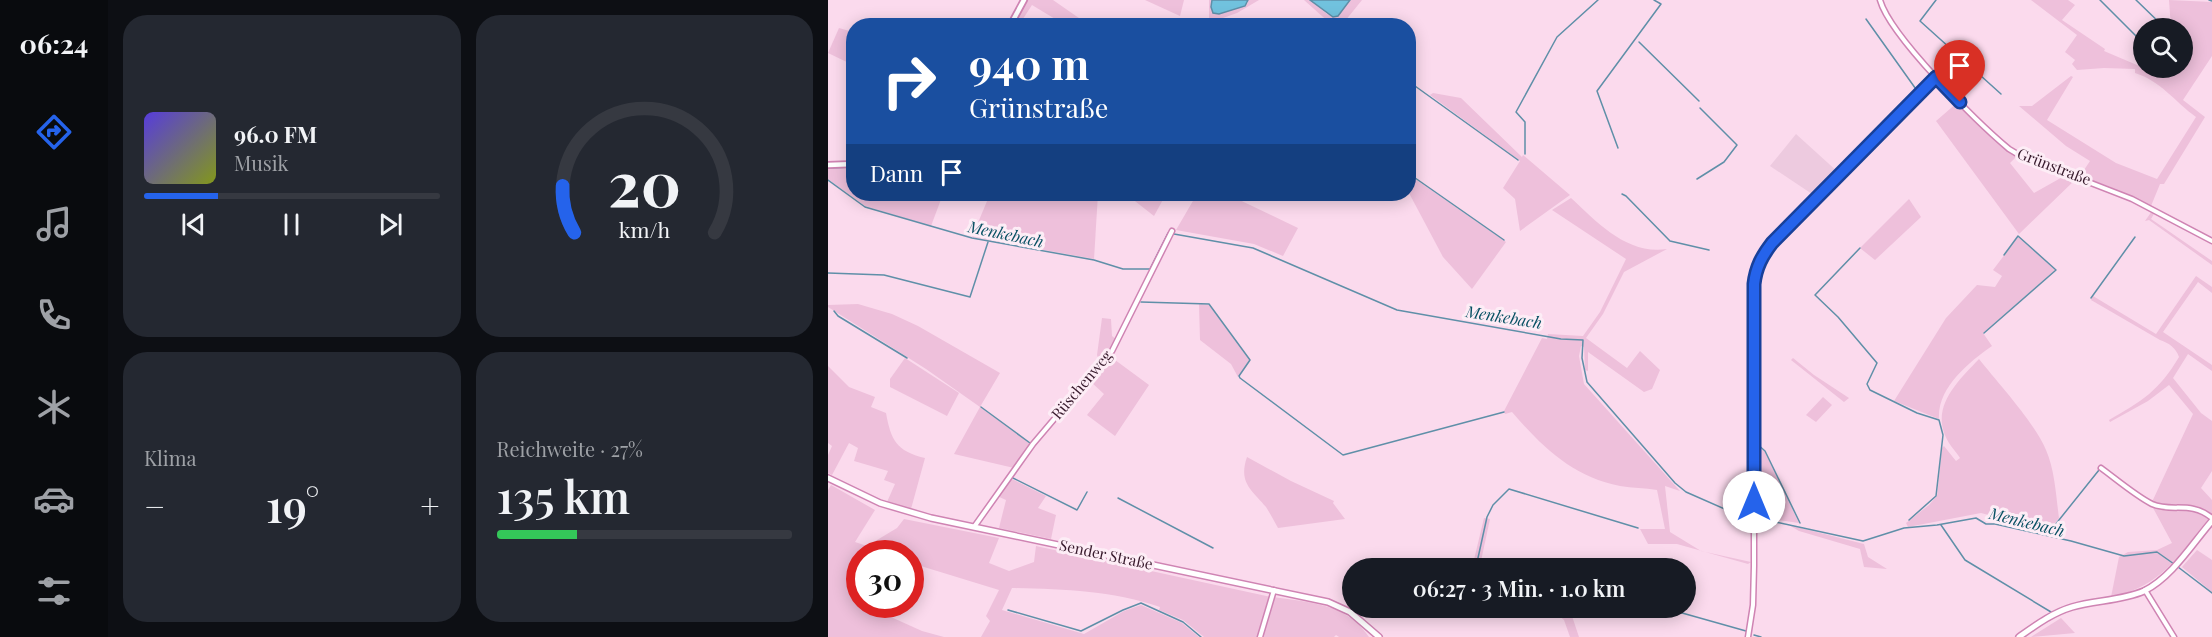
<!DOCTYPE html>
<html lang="de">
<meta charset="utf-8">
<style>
:root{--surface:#171b24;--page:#242831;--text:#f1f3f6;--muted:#9ea1a6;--line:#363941;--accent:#2563eb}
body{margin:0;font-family:"Playfair Display",serif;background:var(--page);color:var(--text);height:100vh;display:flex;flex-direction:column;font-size:22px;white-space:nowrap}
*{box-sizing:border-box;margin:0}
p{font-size:20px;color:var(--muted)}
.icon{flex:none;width:33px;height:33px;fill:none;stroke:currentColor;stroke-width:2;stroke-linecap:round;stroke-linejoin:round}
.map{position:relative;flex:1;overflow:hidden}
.drawer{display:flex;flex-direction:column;gap:15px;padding:15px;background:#0d0f14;width:720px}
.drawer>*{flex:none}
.guide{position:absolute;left:18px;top:18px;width:570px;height:183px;border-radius:24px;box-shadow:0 3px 15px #0003;background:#1a4fa0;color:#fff;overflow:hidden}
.controls{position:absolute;left:1305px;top:18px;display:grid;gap:12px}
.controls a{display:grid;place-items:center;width:60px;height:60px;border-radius:50%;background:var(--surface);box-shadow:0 3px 15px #0003;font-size:30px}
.speed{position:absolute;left:18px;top:540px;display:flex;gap:12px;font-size:30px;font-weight:700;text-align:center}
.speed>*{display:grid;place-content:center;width:78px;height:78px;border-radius:50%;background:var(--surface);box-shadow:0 3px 15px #0003;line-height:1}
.speed .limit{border:9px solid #d22;background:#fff;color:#111}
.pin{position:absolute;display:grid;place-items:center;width:51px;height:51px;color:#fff;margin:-62px -26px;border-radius:50% 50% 50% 0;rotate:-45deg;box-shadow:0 0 6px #0007}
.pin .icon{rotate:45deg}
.me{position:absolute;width:66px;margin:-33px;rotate:0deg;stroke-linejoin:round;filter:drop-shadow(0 0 4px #0008)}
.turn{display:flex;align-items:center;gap:21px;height:126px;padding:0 24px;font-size:27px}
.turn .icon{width:78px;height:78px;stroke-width:2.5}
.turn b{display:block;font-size:42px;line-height:51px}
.then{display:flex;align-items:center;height:57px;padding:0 24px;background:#0003;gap:12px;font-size:22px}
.big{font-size:45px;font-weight:600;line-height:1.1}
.drawer .card{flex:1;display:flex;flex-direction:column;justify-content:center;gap:9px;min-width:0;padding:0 21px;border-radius:24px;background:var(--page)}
.drawer .dial{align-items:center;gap:0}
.dial svg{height:156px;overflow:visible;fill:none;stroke:var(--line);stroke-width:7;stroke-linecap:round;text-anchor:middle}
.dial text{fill:var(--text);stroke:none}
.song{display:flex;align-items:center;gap:18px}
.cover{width:72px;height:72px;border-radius:9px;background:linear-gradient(135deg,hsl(250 70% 55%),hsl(70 70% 35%))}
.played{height:6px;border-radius:3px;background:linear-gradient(90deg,var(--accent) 25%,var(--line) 25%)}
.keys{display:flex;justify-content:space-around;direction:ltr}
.heat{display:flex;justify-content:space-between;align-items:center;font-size:33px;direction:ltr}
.charge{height:9px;border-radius:4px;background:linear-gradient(90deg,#34c759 27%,var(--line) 0)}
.drawer .tiles{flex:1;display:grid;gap:15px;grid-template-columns:repeat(2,1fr)}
.trip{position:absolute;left:514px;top:558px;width:354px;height:60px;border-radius:30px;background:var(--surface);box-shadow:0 3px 15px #0003;font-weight:600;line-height:60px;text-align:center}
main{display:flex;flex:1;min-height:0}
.dock{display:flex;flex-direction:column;width:108px;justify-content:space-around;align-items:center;background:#090b0e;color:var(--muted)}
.dock .icon{width:42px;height:42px}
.dock .on{color:var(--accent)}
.dock b{font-size:27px;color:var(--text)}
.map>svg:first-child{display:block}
.built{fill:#edcadf}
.green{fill:#eec0db}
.water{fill:#71c2de;stroke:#5f8fa8;stroke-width:1.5}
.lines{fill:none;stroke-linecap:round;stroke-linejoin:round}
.stream{stroke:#5f8fa8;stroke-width:1.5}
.minor-casing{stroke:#cf84b3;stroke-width:7}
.tertiary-casing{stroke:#cf84b3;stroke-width:8}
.secondary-casing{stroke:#cf84b3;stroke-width:8}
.minor{stroke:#fff;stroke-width:4}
.tertiary{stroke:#fff;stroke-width:4.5}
.secondary{stroke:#fff;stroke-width:5}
.route-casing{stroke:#184099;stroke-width:15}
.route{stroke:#2563eb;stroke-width:10}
.labels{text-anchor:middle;stroke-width:6;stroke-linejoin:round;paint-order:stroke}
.street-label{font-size:15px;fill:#36192b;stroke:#fdedf6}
.water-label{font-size:16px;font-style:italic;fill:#075063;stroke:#fdedf6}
</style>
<main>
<nav class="dock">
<b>06:24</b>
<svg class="icon on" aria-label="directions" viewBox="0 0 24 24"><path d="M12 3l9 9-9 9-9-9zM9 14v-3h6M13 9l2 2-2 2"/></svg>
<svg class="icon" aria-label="music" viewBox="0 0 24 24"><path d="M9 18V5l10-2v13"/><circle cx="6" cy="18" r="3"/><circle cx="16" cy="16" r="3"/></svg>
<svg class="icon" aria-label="phone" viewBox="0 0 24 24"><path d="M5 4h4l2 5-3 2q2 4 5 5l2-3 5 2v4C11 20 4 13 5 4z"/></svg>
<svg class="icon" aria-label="climate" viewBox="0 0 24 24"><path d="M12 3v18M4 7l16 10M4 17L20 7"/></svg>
<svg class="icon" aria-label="car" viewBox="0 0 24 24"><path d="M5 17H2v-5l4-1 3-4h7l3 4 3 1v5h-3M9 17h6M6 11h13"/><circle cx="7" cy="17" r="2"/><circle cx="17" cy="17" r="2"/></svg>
<svg class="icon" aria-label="filters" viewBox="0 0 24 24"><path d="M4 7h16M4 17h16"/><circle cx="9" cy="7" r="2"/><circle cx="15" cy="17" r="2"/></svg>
</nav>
<section class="drawer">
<div class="tiles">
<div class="card">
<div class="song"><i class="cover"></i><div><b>96.0 FM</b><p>Musik</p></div></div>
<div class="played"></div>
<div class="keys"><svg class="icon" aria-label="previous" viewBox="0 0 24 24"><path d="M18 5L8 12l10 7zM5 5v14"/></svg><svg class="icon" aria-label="pause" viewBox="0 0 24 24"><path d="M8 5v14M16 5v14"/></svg><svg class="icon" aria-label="next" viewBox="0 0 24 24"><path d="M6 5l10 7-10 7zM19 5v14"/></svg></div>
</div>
<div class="card dial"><svg viewBox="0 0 100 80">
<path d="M14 69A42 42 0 1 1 86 69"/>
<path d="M14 69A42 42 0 0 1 8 45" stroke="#2563eb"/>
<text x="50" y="56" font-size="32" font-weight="700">20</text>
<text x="50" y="72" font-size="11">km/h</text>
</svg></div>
<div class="card"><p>Klima</p>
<div class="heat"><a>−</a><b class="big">19°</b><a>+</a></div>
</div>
<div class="card"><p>Reichweite · 27%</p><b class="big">135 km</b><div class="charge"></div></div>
</div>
</section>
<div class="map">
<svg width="1384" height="637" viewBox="0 0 1384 637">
<rect width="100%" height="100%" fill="#fbdaed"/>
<polygon class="built" points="968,134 1011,173 987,196 942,166"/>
<g class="green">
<polygon points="199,0 225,0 261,25 237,25 204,5 191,25 186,25"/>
<polygon points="317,0 356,0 352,16"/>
<polygon points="381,0 384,0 383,7 391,14 420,3 420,0 431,0 409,13 381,23"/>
<polygon points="476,0 482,0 499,14 510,16 522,0 534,0 513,26 504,25"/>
<path d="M 1203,0 L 1240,0 L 1247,5 L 1234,20 L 1277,49 L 1276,51 L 1316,68 L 1354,68 L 1354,28 L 1343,28 L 1341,0 L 1384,2 L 1384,56 L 1355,100 L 1377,117 L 1336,184 L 1332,184 L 1323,206 L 1280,186 L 1252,176 L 1262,161 L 1238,146 L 1191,106 L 1204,106 L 1243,76 L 1245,77 L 1219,120 L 1288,163 L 1329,179 L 1368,117 C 1347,102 1333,81 1307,73 L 1307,69 L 1276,68 L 1249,70 L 1244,64 L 1247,60 L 1237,52 L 1249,35 Z"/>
<polygon points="11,28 25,32 25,65 0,53"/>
<polygon points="605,93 633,98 694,157 695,155 742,195 692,231 687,199 675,188 692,161 602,95"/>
<polygon points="1130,102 1171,143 1189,156 1182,163 1206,193 1238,175 1248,179 1191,234 1108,121"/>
<polygon points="25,168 26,194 115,194 103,226 37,206 0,179 0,169"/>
<polygon points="580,174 678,242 644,289 615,257 581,193"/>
<polygon points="162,194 270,194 266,259 144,237"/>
<polygon points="298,194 338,194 326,216"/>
<polygon points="369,194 399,194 470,228 455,256 426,244 348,230"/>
<path d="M 743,198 C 770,223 799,255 839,249 L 796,272 L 775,314 L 758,338 L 799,368 L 812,351 L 832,370 L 824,389 L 816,392 L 760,352 L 760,371 L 757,370 L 756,347 L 753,346 L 751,356 L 756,384 L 852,491 L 837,486 L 842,532 L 873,551 L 923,562 L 920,564 L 849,544 L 820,544 L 812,529 L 837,529 L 829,490 C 817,488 804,488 792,486 C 745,477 714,447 684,412 L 677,414 L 676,411 L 714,338 L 719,339 L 720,334 L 755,336 L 772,312 L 798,259 L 724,210 Z"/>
<polygon points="1081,199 1093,217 1047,260 1032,248"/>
<polygon points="1324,211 1327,212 1323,219 1384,261 1384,265 1321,220 1317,221"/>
<path d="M 1190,237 L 1227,270 L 1155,333 L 1164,346 C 1141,362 1109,388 1111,419 L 1066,401 L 1118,318 L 1149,285 L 1167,287 L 1174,276 L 1165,270 Z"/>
<path d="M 1368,276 L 1384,287 L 1384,293 L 1370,282 L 1335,332 L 1384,365 L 1384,371 L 1360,354 L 1345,378 L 1373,413 L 1384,421 L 1384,471 L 1373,488 L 1384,500 L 1384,514 C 1366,501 1344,508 1324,502 L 1365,414 L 1341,385 L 1320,401 L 1282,422 L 1281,420 C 1314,401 1331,391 1351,357 C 1348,348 1341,343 1332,340 L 1263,300 L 1265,296 L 1328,334 Z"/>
<polygon points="30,304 64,314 90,326 172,373 152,407 203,444 186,468 126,454 152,407 98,369 0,307 0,305"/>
<polygon points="371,304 381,305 422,361 410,377 403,364 372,340"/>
<polygon points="274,318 283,319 284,336 289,340 283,351 272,363 269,355"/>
<polygon points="283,357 321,385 287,436 259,415 276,394 262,381"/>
<polygon points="77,358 131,393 119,416 62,387 62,379"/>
<polygon points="965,358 986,375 1021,398 1016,402 963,360"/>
<path d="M 1151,359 C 1170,383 1207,423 1218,450 C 1227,471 1228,496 1231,518 L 1221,531 L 1153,513 L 1080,527 L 1078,523 L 1101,505 L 1109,496 L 1114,448 L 1116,446 L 1128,461 L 1132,458 C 1129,453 1124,448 1121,443 C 1100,409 1129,382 1151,359 Z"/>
<path d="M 0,366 L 21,387 L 47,397 L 43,407 L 58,413 C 63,440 68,451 97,458 L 83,509 L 59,502 L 67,484 L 56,480 L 60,471 L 26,461 L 30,448 L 21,443 L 4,475 L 0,473 L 0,455 L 4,446 L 0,443 Z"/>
<polygon points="995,397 1004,405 988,422 978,415"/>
<polygon points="927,443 937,452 971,523 942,519 927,519"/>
<path d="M 419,457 L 463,481 L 506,501 L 505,503 L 517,519 L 450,528 C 446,521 442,513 438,507 C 424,490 410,483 419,457 Z"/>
<polygon points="182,478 218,496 210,508 228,515 223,539 171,528 178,500 169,496"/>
<path d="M 3,485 L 47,510 L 27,542 L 39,546 L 69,528 L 76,519 L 171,538 L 161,563 L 181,571 L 206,562 L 208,546 L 443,597 L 431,637 L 376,637 L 355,620 L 331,610 L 332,607 C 286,591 233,589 184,588 L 174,610 L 256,634 L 296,611 L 313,605 L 354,623 L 371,637 L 153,637 L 162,621 L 158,616 L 171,590 L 83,563 L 82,554 L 32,554 L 32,604 L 44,605 L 43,608 L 94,631 L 116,637 L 0,637 L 0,490 Z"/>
<path d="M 1324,506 L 1366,510 L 1381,519 C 1349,557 1334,586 1283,597 L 1291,557 L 1300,552 L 1329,550 L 1344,543 Z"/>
<polygon points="656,518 662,519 653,561 675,568 644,568"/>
<polygon points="961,525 1036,544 1040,557 1059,569 1036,567 1032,549 971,531"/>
<polygon points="1369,550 1384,560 1384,592 1354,567"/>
<path d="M 445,597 C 473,601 506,603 528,622 C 533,626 537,632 541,637 L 511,637 L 508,635 L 506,637 L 435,637 Z"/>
<polygon points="722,608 735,608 744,616 751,637 742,637 736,620"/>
<polygon points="1233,618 1247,633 1203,637"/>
</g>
<g class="water">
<polygon points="384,0 420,0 417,6 391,14 385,13 383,7"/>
<polygon points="482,0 522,0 510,16 505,17"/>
</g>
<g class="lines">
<g class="stream">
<polyline points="1108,0 1092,21 1173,94"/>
<polyline points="1272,0 1316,44"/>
<polyline points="1308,0 1337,28"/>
<polyline points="1381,0 1384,1"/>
<polyline points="1038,19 1090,92"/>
<polyline points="179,26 180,23"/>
<polyline points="185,26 198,0"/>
<polyline points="811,42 871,101"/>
<polyline points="580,81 690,160"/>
<polyline points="790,148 769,91 833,4 826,0"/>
<polyline points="697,154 697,122 688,112 729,37 770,0"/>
<polyline points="0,168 26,167"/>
<polyline points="580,173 676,240"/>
<polyline points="869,179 896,162 909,145 872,108"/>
<polyline points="0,180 37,207 144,238 266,260 295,269 322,269 340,233"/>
<polyline points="794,194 798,196 842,241 881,250"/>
<polyline points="346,234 425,248 569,310 733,339 755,340 754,358 759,382 847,483 858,492 924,521"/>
<polyline points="1032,248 987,295 1010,317 1049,363 1039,384 1042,390 1089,413 1111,420 1115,435 1108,496 1081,520"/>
<polyline points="0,273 56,275 142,297 160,242"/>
<polyline points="1263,298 1307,237"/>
<polyline points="313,302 381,304 422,360 411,376 412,378 515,455 676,412"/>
<polyline points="6,311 10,316 79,358"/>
<polyline points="1156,333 1228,270 1190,236 1176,255"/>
<polyline points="153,407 202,443"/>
<polyline points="928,443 937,451 972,523"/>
<polyline points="183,477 249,510 259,492"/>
<polyline points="290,498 385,548"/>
<polyline points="928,522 943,521 1035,541 1076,528 1109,525 1148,518 1158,524 1167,524 1243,541 1296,556 1329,552 1346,564"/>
<polyline points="1113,525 1137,560 1223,612"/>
<polyline points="928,527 928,566"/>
<polyline points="1223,530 1271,470"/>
<polyline points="648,567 659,517 665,505 681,489 810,528"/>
<polyline points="1350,567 1384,593"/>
<polyline points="840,609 918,631"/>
<polyline points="180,610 253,631 295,610 313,603 355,622 373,637"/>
<polyline points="926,635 933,637"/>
</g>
<g class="minor-casing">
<g id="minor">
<path d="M 1052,0 C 1062,36 1150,123 1181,149 L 1191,155 L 1304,199 L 1384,241"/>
<path d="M 1273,468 C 1288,479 1308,496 1324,504 C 1344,513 1362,500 1384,518"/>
<polyline points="146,527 205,444 284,351 344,231"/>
<polyline points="1317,590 1346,637"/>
<polyline points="432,637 446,590"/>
<polyline points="920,637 925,605 926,566 926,284 930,265 944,243 1108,77"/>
</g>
</g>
<g class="tertiary-casing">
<g id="tertiary">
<polyline points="182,26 196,0"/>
<polyline points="0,165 26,164"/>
</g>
</g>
<g class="secondary-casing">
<g id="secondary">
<polyline points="0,478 52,503 103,518 500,602 522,612 551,637"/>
<path d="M 1191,637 C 1208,625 1224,613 1244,607 C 1267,600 1293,601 1316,591 C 1344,577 1364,544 1384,521"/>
</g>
</g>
<use href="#minor" class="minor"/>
<use href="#tertiary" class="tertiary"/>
<use href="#secondary" class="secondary"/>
</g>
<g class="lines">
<g class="route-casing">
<path id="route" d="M 926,502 L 926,284 C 928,267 934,256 944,243 L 1108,77 L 1132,102"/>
</g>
<use href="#route" class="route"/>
</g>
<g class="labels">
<g class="street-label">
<text transform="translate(1226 167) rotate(21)" y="5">Grünstraße</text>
<text transform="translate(254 385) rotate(-50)" y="5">Rüschenweg</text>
<text transform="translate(278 555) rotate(12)" y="5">Sender Straße</text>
</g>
<g class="water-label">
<text transform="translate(178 234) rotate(12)" y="6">Menkebach</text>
<text transform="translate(676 317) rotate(9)" y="6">Menkebach</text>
<text transform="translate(1199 522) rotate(14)" y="6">Menkebach</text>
</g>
</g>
</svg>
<div class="controls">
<a><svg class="icon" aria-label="search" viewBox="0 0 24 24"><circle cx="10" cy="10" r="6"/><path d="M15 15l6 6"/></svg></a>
</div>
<div class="speed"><div class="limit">30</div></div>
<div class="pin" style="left:1132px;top:102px;background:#d93025"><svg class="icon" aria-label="arrive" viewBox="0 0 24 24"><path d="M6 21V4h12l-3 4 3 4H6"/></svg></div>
<svg class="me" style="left:926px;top:502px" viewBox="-20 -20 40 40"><circle r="19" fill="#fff"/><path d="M0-13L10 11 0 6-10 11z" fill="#2563eb"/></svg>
<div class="trip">06:27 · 3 Min. · 1.0 km</div>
<div class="guide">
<div class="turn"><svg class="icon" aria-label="right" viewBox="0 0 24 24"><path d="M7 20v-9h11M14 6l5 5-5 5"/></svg><div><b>940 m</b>Grünstraße</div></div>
<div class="then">Dann<svg class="icon" aria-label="arrive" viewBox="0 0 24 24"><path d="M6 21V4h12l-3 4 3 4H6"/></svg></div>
</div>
</div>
</main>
